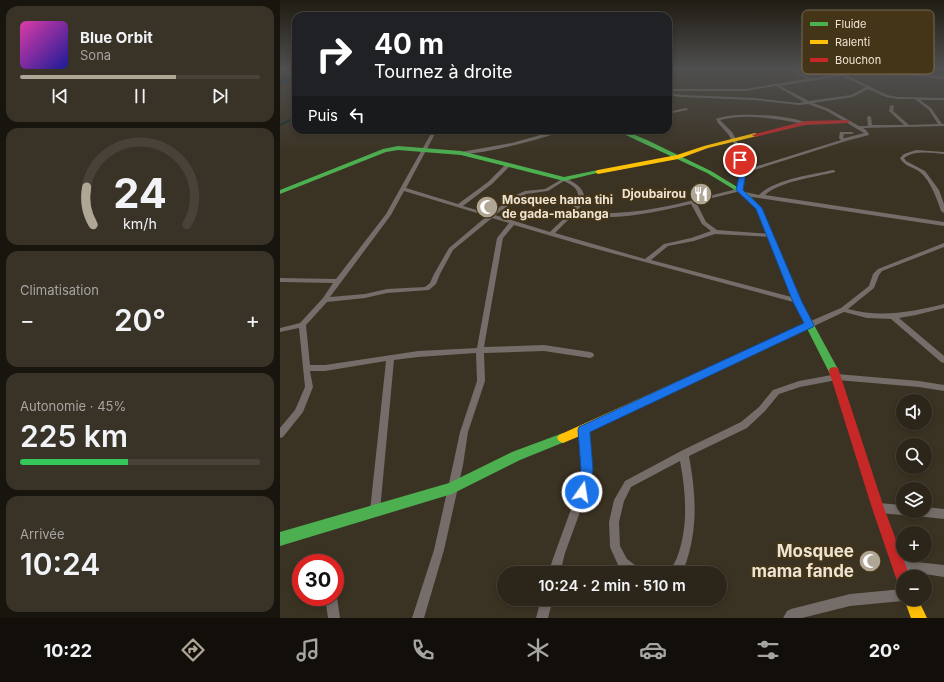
<!DOCTYPE html>
<html lang="fr">
<meta charset="utf-8">
<style>
:root{--surface:#2c261a;--page:#383227;--text:#f1f3f6;--muted:#a6a5a2;--line:#484339;--accent:#afa695}
body{margin:0;font-family:Inter,sans-serif;background:var(--page);color:var(--text);height:100vh;display:flex;flex-direction:column;font-size:15px;white-space:nowrap}
*{box-sizing:border-box;margin:0}
p{font-size:13px;color:var(--muted)}
.icon{flex:none;width:22px;height:22px;fill:none;stroke:currentColor;stroke-width:2;stroke-linecap:round;stroke-linejoin:round}
.map{position:relative;flex:1;overflow:hidden}
.sheet{display:flex;flex-direction:column;gap:6px;padding:6px;background:#18150e;width:280px}
.sheet>*{flex:none}
.banner{position:absolute;left:12px;top:12px;width:380px;height:122px;border-radius:12px;box-shadow:0 2px 6px #0003,0 0 0 1px var(--line);background:#202124;color:#fff;overflow:hidden}
.controls{position:absolute;left:616px;top:394px;display:grid;gap:8px}
.controls a{display:grid;place-items:center;width:36px;height:36px;border-radius:50%;background:var(--surface);box-shadow:0 2px 6px #0003,0 0 0 1px var(--line);font-size:20px}
.speed{position:absolute;left:12px;top:554px;display:flex;gap:8px;font-size:20px;font-weight:700;text-align:center}
.speed>*{display:grid;place-content:center;width:52px;height:52px;border-radius:50%;background:var(--surface);box-shadow:0 2px 6px #0003,0 0 0 1px var(--line);line-height:1}
.speed .limit{border:6px solid #d22;background:#fff;color:#111}
.pin{position:absolute;display:grid;place-items:center;width:34px;height:34px;color:#fff;margin:-17px;border:2px solid #fff;border-radius:50%;box-shadow:0 1px 4px #0007}
.me{position:absolute;width:44px;margin:-22px;rotate:13deg;stroke-linejoin:round;filter:drop-shadow(0 0 3px #0008)}
.turn{display:flex;align-items:center;gap:14px;height:84px;padding:0 16px;font-size:18px}
.turn .icon{width:52px;height:52px;stroke-width:2.5}
.turn b{display:block;font-size:28px;line-height:34px}
.then{display:flex;align-items:center;height:38px;padding:0 16px;background:#0003;gap:8px;font-size:15px}
.big{font-size:30px;font-weight:600;line-height:1.1}
.sheet .tile{flex:1;display:flex;flex-direction:column;justify-content:center;gap:6px;min-width:0;padding:0 14px;border-radius:12px;background:var(--page)}
.sheet .dial{align-items:center;gap:0}
.dial svg{height:104px;overflow:visible;fill:none;stroke:var(--line);stroke-width:7;stroke-linecap:round;text-anchor:middle}
.dial text{fill:var(--text);stroke:none}
.song{display:flex;align-items:center;gap:12px}
.cover{width:48px;height:48px;border-radius:6px;background:linear-gradient(135deg,hsl(320 70% 55%),hsl(240 70% 35%))}
.played{height:4px;border-radius:2px;background:linear-gradient(90deg,var(--accent) 65%,var(--line) 65%)}
.keys{display:flex;justify-content:space-around;direction:ltr}
.heat{display:flex;justify-content:space-between;align-items:center;font-size:22px;direction:ltr}
.charge{height:6px;border-radius:3px;background:linear-gradient(90deg,#34c759 45%,var(--line) 0)}
.trip{position:absolute;left:217px;top:566px;width:230px;height:40px;border-radius:20px;background:var(--surface);box-shadow:0 2px 6px #0003,0 0 0 1px var(--line);font-weight:600;line-height:40px;text-align:center}
.tabs{display:flex;height:64px;justify-content:space-around;align-items:center;background:#120f0a;color:var(--muted)}
.tabs .icon{width:28px;height:28px}
.tabs .current{color:var(--accent)}
.tabs b{font-size:18px;color:var(--text)}
main{display:flex;flex:1;min-height:0}
.map>svg:first-child{display:block}
.lines{fill:none;stroke-linecap:round;stroke-linejoin:round}
.stream{stroke:#052935;stroke-width:1.5}
.river{fill:#052935;fill-rule:evenodd}
.street{fill:#746d69;fill-rule:evenodd}
.fast{fill:#4caf50;fill-rule:evenodd}
.slow{fill:#ffc107;fill-rule:evenodd}
.jam{fill:#c62828;fill-rule:evenodd}
.route{fill:#1a73e8;stroke:#114b97}
.labels{text-anchor:middle;stroke-width:4;stroke-linejoin:round;paint-order:stroke}
.far-poi-label{font-size:12px;font-weight:bold;fill:#eee4d3;stroke:#453518;text-anchor:end}
.near-poi-label{font-size:17px;font-weight:bold;fill:#eee4d3;stroke:#453518;text-anchor:end}
.key{fill:#453518;stroke:#786a50;stroke-width:1}
.key-label{font-size:11px;fill:#eee4d3}
</style>
<main>
<section class="sheet">
<div class="tile">
<div class="song"><i class="cover"></i><div><b>Blue Orbit</b><p>Sona</p></div></div>
<div class="played"></div>
<div class="keys"><svg class="icon" aria-label="previous" viewBox="0 0 24 24"><path d="M18 5L8 12l10 7zM5 5v14"/></svg><svg class="icon" aria-label="pause" viewBox="0 0 24 24"><path d="M8 5v14M16 5v14"/></svg><svg class="icon" aria-label="next" viewBox="0 0 24 24"><path d="M6 5l10 7-10 7zM19 5v14"/></svg></div>
</div>
<div class="tile dial"><svg viewBox="0 0 100 80">
<path d="M14 69A42 42 0 1 1 86 69"/>
<path d="M14 69A42 42 0 0 1 9 40" stroke="#afa695"/>
<text x="50" y="56" font-size="32" font-weight="700">24</text>
<text x="50" y="72" font-size="11">km/h</text>
</svg></div>
<div class="tile"><p>Climatisation</p>
<div class="heat"><a>−</a><b class="big">20°</b><a>+</a></div>
</div>
<div class="tile"><p>Autonomie · 45%</p><b class="big">225 km</b><div class="charge"></div></div>
<div class="tile"><p>Arrivée</p><b class="big">10:24</b></div>
</section>
<div class="map">
<svg width="664" height="618" viewBox="0 0 664 618">
<rect width="100%" height="100%" fill="#3a3222"/>
<g class="lines">
<polyline class="stream" points="0,125 16,117"/>
<polygon class="river" points="6,76 16,76 16,80 8,80 8,83 0,85 0,78"/>
<g class="street">
<path d="M 510,69 L 514,69 L 530,79 L 548,76 L 536,69 L 540,69 L 551,76 L 574,72 L 628,73 L 664,77 L 664,79 L 628,75 L 574,74 L 566,75 L 607,95 L 618,97 L 664,98 L 664,100 L 640,100 L 651,108 L 662,124 L 664,124 L 664,126 L 583,128 L 586,130 L 589,134 L 589,135 L 566,141 L 465,173 L 461,191 L 416,202 L 426,222 L 437,230 L 491,234 L 494,236 L 493,237 L 435,234 L 414,241 L 388,246 L 371,260 L 519,299 L 520,301 L 517,303 L 309,247 L 234,225 L 223,238 L 204,347 L 264,345 L 310,352 L 313,353 L 314,355 L 313,357 L 310,358 L 264,351 L 204,353 L 205,381 L 188,432 L 183,465 L 164,550 L 144,618 L 132,618 L 154,550 L 173,465 L 180,432 L 197,381 L 196,353 L 138,357 L 114,360 L 100,511 L 99,514 L 95,516 L 91,514 L 90,511 L 106,361 L 45,371 L 30,371 L 33,387 L 23,412 L 3,437 L 0,438 L 0,428 L 15,410 L 25,387 L 19,328 L 0,332 L 0,328 L 20,323 L 43,298 L 53,283 L 0,282 L 0,278 L 56,279 L 106,214 L 153,130 L 157,130 L 126,188 L 178,204 L 208,182 L 226,164 L 230,164 L 230,166 L 212,184 L 183,206 L 210,214 L 236,195 L 245,191 L 265,189 L 284,178 C 293,181 306,188 304,200 C 303,204 299,208 297,211 C 309,212 321,214 333,213 C 375,212 416,199 457,189 L 461,172 L 454,144 L 448,134 L 438,123 L 436,119 C 452,111 511,115 527,123 L 525,124 C 497,119 468,113 440,120 L 452,132 L 456,139 L 465,170 L 561,140 L 559,138 L 560,132 L 572,132 L 574,133 L 572,134 L 564,134 L 563,138 L 565,138 L 584,133 L 547,111 L 528,104 L 519,105 L 474,100 L 402,97 L 388,95 L 388,93 L 402,95 L 474,98 L 519,103 L 524,102 L 496,86 L 465,91 L 388,91 L 388,89 L 465,89 L 526,79 ZM 562,76 L 586,87 L 571,95 L 529,101 L 500,86 ZM 588,89 L 606,97 L 618,99 L 635,99 L 649,110 L 658,124 L 629,125 L 613,111 L 614,106 L 612,105 L 610,106 L 609,111 L 624,125 L 592,125 L 591,117 L 589,116 L 587,117 L 588,126 L 579,126 L 549,109 L 533,103 L 573,97 ZM 284,181 C 289,184 297,187 298,194 C 301,205 278,224 270,232 L 215,215 L 240,197 L 246,194 L 268,191 ZM 124,191 L 207,216 L 169,248 L 154,274 L 150,283 L 145,287 L 107,289 L 85,294 L 50,297 L 111,215 ZM 411,204 L 422,224 L 431,231 L 411,238 L 384,244 L 365,259 L 275,233 L 294,214 C 307,215 319,217 332,217 C 358,216 385,210 411,204 ZM 212,218 L 229,223 L 217,238 L 197,348 L 138,351 L 45,365 L 30,365 L 26,325 L 47,302 L 85,298 L 107,293 L 149,290 L 156,284 L 160,274 L 173,250 Z"/>
<polygon points="406,108 408,109 407,110 388,114 388,112"/>
<path d="M 278,130 L 284,130 C 272,137 189,158 179,153 L 181,152 L 232,143 Z"/>
<path d="M 636,150 L 664,152 L 664,154 C 651,153 635,150 624,158 L 626,161 L 645,171 L 659,190 L 664,204 L 664,213 L 661,211 C 657,199 650,180 640,172 C 633,167 624,166 620,158 L 624,154 Z"/>
<path d="M 553,170 L 555,171 L 555,172 C 535,177 498,182 485,195 L 664,222 L 664,226 L 465,196 L 462,194 L 465,192 L 479,195 C 495,179 531,175 553,170 Z"/>
<path d="M 664,243 L 664,247 L 602,271 L 599,275 L 594,288 L 568,309 C 601,318 631,312 664,304 L 664,308 L 636,315 L 619,318 L 664,356 L 664,363 L 661,362 L 611,319 L 587,318 L 564,312 L 532,327 L 529,327 L 525,325 L 526,323 L 561,308 L 589,286 L 593,274 L 598,269 Z"/>
<path d="M 557,374 L 639,381 L 664,385 L 664,391 L 639,387 L 557,380 L 520,387 L 499,394 L 485,411 L 467,428 L 409,456 C 415,489 418,520 409,553 C 407,560 405,567 401,573 L 387,573 C 390,568 394,565 396,560 C 409,528 406,493 400,461 L 351,487 L 344,501 L 339,522 L 340,546 L 347,559 L 360,569 L 362,573 L 347,573 L 339,567 L 330,547 L 329,522 L 334,500 L 345,481 L 401,451 L 461,422 L 479,407 L 493,390 L 519,381 Z"/>
<polygon points="303,426 306,427 307,430 312,470 307,493 285,553 280,573 268,573 275,553 297,493 302,470 299,430 300,427"/>
<polygon points="598,503 623,505 623,511 628,511 627,513 623,515 598,513 594,511 593,508 594,505"/>
<polygon points="645,507 664,509 664,519 636,516 632,514 631,511 645,511"/>
<polygon points="46,557 50,558 51,563 41,563 42,558"/>
<polygon points="619,560 664,565 664,577 619,570 615,569 614,565 615,561"/>
<polygon points="623,589 623,599 627,599 623,601 570,606 522,618 503,618 507,611 511,609 570,594"/>
<polygon points="55,593 57,597 60,618 48,618 45,597 55,597"/>
<polygon points="261,599 273,599 268,618 256,618"/>
</g>
<g class="fast">
<polygon points="335,130 343,130 367,140 431,171 467,193 481,207 521,301 559,371 558,374 550,374 513,301 476,209 463,195 427,173"/>
<polygon points="118,146 181,151 284,177 318,170 321,172 284,181 181,155 118,150 106,152 0,194 0,190 103,149"/>
<polygon points="283,433 287,435 289,438 287,441 240,460 172,494 0,546 0,532 169,483 232,452"/>
</g>
<g class="slow">
<polygon points="475,133 477,134 477,136 428,148 398,159 318,174 315,172 318,170 397,155 424,146"/>
<polygon points="529,322 534,325 532,327 307,433 283,443 279,441 277,438 279,435"/>
<polygon points="624,599 638,599 647,618 631,618"/>
</g>
<g class="jam">
<polygon points="567,120 569,121 569,123 525,125 475,137 472,135 525,121"/>
<polygon points="554,367 558,368 559,371 604,508 630,577 623,577 623,585 618,583 616,578 592,508 549,371 550,368"/>
</g>
</g>
<linearGradient id="sky" x2="0" y2="1"><stop stop-color="#201c13"/><stop offset="0.44" stop-color="#4f4f4f"/><stop offset="1" stop-color="#4f4f4f" stop-opacity="0"/></linearGradient>
<rect width="664" height="156" fill="url(#sky)"/>
<polygon class="route" points="460,158 463,160 466,172 463,190 482,208 522,302 534,325 533,327 310,432 313,470 307,497 302,498 297,497 296,492 301,470 298,430 299,427 524,323 513,302 476,209 456,190 460,172 457,160"/>
<defs>
<g id="restaurant-disc" transform="scale(1.15)"><circle r="9.5" fill="#afa695" stroke="#453518"/><path d="M-5-6h1v4h1v-4h1v4h1v-4h1v5L-1.5 .5V6h-2V.5L-5-1ZM5-6V6H3V1.5H1.5Q1.5-4 5-6Z" fill="#fff"/></g>
<g id="mosque-disc" transform="scale(1.15)"><circle r="9.5" fill="#afa695" stroke="#453518"/><path d="M3.5-4.9A6 6 0 1 0 3.5 4.9A5 5 0 1 1 3.5-4.9Z" fill="#fff"/></g>
</defs>
<g fill-rule="evenodd">
<use href="#restaurant-disc" x="421" y="194"/>
<use href="#mosque-disc" x="207" y="207"/>
<use href="#mosque-disc" x="590" y="561"/>
</g>
<g class="labels">
<g class="far-poi-label">
<text x="406" y="198">Djoubairou</text>
<text x="222" y="204" text-anchor="start">Mosquee hama tihi<tspan x="222" dy="14">de gada-mabanga</tspan></text>
</g>
<g class="near-poi-label">
<text x="574" y="557">Mosquee<tspan x="574" dy="20">mama fande</tspan></text>
</g>
</g>
<rect x="522" y="10" width="132" height="64" rx="6" class="key"/>
<rect x="530" y="22" width="18" height="4" fill="#4caf50"/>
<rect x="530" y="40" width="18" height="4" fill="#ffc107"/>
<rect x="530" y="58" width="18" height="4" fill="#c62828"/>
<g class="key-label">
<text x="555" y="28">Fluide</text>
<text x="555" y="46">Ralenti</text>
<text x="555" y="64">Bouchon</text>
</g>
</svg>
<div class="controls">
<a><svg class="icon" aria-label="sound" viewBox="0 0 24 24"><path d="M4 9h4l5-4v14l-5-4H4zM17 9q2 3 0 6"/></svg></a>
<a><svg class="icon" aria-label="search" viewBox="0 0 24 24"><circle cx="10" cy="10" r="6"/><path d="M15 15l6 6"/></svg></a>
<a><svg class="icon" aria-label="layers" viewBox="0 0 24 24"><path d="M12 4l9 5-9 5-9-5zM3 14l9 5 9-5"/></svg></a>
<a>+</a>
<a>−</a>
</div>
<div class="speed"><div class="limit">30</div></div>
<div class="pin" style="left:460px;top:160px;background:#d93025"><svg class="icon" aria-label="arrive" viewBox="0 0 24 24"><path d="M6 21V4h12l-3 4 3 4H6"/></svg></div>
<svg class="me" style="left:302px;top:492px" viewBox="-20 -20 40 40"><circle r="17" fill="#1a73e8" stroke="#fff" stroke-width="3"/><path d="M0-11L8 9 0 5-8 9z" fill="#fff"/></svg>
<div class="trip">10:24 · 2 min · 510 m</div>
<div class="banner">
<div class="turn"><svg class="icon" aria-label="right" viewBox="0 0 24 24"><path d="M7 20v-9h11M14 6l5 5-5 5"/></svg><div><b>40 m</b>Tournez à droite</div></div>
<div class="then">Puis<svg class="icon" aria-label="left" viewBox="0 0 24 24"><path d="M17 20v-9H6M10 6l-5 5 5 5"/></svg></div>
</div>
</div>
</main>
<nav class="tabs">
<b>10:22</b>
<svg class="icon current" aria-label="directions" viewBox="0 0 24 24"><path d="M12 3l9 9-9 9-9-9zM9 14v-3h6M13 9l2 2-2 2"/></svg>
<svg class="icon" aria-label="music" viewBox="0 0 24 24"><path d="M9 18V5l10-2v13"/><circle cx="6" cy="18" r="3"/><circle cx="16" cy="16" r="3"/></svg>
<svg class="icon" aria-label="phone" viewBox="0 0 24 24"><path d="M5 4h4l2 5-3 2q2 4 5 5l2-3 5 2v4C11 20 4 13 5 4z"/></svg>
<svg class="icon" aria-label="climate" viewBox="0 0 24 24"><path d="M12 3v18M4 7l16 10M4 17L20 7"/></svg>
<svg class="icon" aria-label="car" viewBox="0 0 24 24"><path d="M5 17H2v-5l4-1 3-4h7l3 4 3 1v5h-3M9 17h6M6 11h13"/><circle cx="7" cy="17" r="2"/><circle cx="17" cy="17" r="2"/></svg>
<svg class="icon" aria-label="filters" viewBox="0 0 24 24"><path d="M4 7h16M4 17h16"/><circle cx="9" cy="7" r="2"/><circle cx="15" cy="17" r="2"/></svg>
<b>20°</b>
</nav>
